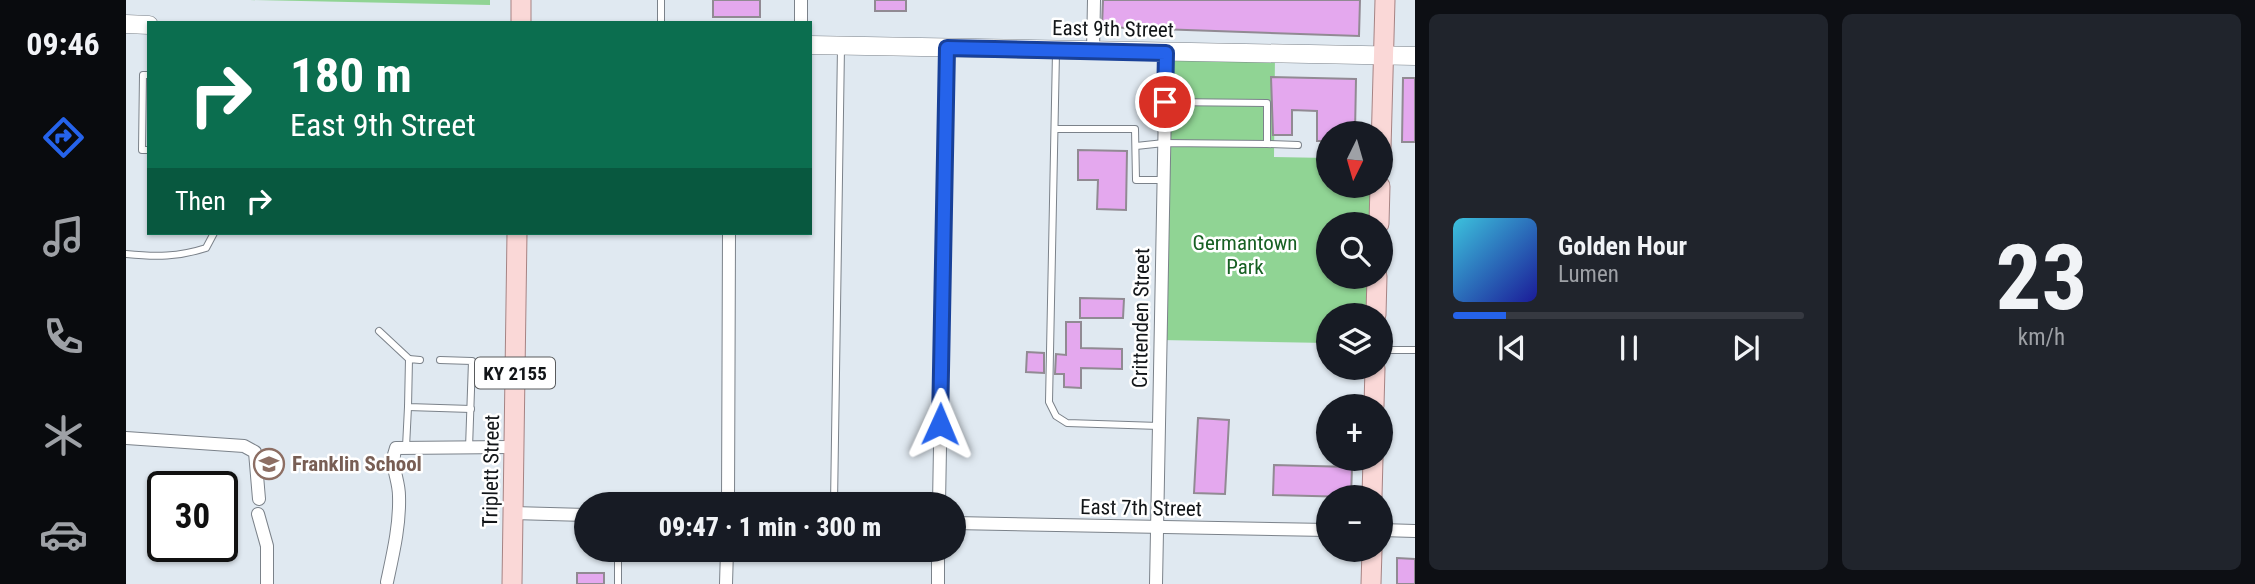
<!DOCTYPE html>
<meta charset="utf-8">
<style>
:root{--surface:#171b24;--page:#20242c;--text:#f1f3f6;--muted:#9ea1a6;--line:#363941;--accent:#2563eb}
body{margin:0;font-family:"Roboto Condensed",sans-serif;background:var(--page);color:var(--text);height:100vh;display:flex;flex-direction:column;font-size:26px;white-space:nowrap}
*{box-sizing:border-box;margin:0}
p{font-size:23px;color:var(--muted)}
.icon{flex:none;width:38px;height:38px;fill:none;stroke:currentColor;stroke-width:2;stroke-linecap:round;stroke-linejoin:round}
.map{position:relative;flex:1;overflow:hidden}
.drawer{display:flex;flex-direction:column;gap:14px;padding:14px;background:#0d0f14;width:840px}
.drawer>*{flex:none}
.top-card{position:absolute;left:21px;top:21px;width:665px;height:214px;border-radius:0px;box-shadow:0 2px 5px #0004;background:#0b6e4f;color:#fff;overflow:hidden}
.needle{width:46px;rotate:185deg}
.tools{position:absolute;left:1190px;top:121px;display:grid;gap:14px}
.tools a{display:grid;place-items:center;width:77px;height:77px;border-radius:50%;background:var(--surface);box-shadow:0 2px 5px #0004;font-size:35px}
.speed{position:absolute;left:21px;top:471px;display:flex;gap:14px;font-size:35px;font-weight:700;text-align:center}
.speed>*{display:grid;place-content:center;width:91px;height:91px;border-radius:50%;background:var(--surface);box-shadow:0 2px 5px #0004;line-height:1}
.speed .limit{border:4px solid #111;border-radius:10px;background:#fff;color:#111}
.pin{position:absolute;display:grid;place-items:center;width:60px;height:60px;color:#fff;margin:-30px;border:4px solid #fff;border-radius:50%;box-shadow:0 2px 7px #0007}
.me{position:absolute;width:77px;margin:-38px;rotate:1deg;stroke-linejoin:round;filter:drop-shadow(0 0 5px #0008)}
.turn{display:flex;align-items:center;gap:24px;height:147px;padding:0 28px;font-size:32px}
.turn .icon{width:91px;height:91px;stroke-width:2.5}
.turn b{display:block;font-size:49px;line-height:60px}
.then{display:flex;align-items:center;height:66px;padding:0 28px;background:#0003;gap:14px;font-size:26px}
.drawer .widget{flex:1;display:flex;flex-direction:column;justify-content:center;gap:10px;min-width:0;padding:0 24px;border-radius:10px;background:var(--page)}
.drawer .dial{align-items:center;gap:0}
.dial b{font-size:91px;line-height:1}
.song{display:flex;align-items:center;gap:21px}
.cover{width:84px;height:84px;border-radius:10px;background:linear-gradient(135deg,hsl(190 70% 55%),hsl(240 70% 35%))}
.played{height:7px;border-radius:4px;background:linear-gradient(90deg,var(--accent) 15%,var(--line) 15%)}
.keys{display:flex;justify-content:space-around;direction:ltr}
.drawer .tiles{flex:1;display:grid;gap:14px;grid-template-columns:repeat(2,1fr)}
.trip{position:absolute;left:448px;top:492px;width:392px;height:70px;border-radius:35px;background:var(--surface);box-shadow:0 2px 5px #0004;font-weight:800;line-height:70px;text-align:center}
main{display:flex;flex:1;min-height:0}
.tab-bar{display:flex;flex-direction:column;width:126px;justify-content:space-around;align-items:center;background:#090b0e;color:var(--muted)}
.tab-bar .icon{width:49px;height:49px}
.tab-bar .active{color:var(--accent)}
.tab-bar b{font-size:32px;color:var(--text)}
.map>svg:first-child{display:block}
.green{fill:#90d494}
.building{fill:#e4a8ee;stroke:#918a93;stroke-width:2}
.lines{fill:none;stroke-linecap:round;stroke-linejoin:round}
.lane-casing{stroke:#7b828a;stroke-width:8}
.street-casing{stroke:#7b828a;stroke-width:14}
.secondary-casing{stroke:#7b828a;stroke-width:19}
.primary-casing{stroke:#a68383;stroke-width:21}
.lane{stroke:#fff;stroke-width:6}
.street{stroke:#fff;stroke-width:12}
.secondary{stroke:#fff;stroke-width:18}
.primary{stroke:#fad8d7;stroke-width:19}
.route-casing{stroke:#184099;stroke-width:18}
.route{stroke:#2563eb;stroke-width:12}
.labels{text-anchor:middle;stroke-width:5;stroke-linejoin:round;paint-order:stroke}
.shield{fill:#fff;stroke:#595b5d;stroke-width:2}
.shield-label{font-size:19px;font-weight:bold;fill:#121518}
.street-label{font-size:21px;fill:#121518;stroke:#fff}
.park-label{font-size:21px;fill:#176023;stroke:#fff}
.education-label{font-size:21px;font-weight:bold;fill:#785e54;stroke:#fff;text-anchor:start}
</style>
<main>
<nav class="tab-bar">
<b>09:46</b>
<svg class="icon active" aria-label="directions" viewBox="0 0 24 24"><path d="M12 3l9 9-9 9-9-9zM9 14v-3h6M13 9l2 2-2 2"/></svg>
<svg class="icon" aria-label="music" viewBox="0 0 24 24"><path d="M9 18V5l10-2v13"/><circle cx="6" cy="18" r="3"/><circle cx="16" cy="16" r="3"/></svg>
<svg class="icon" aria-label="phone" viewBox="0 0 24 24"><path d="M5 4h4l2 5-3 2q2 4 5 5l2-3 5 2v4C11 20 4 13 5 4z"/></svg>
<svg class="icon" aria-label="climate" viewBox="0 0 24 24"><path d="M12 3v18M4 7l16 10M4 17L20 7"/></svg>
<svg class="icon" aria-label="car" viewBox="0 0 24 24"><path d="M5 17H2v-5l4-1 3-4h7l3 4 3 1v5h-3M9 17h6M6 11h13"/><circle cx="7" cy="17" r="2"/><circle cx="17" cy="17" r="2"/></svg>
</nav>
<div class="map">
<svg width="1289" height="584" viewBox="0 0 1289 584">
<rect width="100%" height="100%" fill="#e0e9f1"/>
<g class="green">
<polygon points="124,0 364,0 364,5"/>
<polygon points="1040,53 1149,54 1148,157 1202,158 1202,186 1254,186 1253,224 1202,224 1202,276 1251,277 1250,315 1202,315 1202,343 1034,340"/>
</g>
<g class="building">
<rect x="587" y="0" width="47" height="17"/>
<rect x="749" y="0" width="31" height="11"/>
<polygon points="977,0 1234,0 1233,36 976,27"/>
<polygon points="1145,77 1230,79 1229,133 1202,133 1202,141 1191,141 1191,111 1166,110 1166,135 1147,135"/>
<polygon points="1277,78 1289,78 1289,142 1276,142"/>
<polygon points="952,150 1001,151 1000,210 971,209 972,180 952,180"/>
<polygon points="954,298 998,299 997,318 954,318"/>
<polygon points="940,322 955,322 955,348 996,349 996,369 955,368 955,388 938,387 938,374 929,374 930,354 940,355"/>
<polygon points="901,352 918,353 918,373 900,372"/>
<polygon points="1072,418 1103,420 1099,494 1068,493"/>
<polygon points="1148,465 1226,467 1225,497 1147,495"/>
<polygon points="1271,558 1289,559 1289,584 1271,584"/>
<rect x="451" y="573" width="27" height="11"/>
</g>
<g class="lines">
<g class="lane-casing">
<g id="lane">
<polyline points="535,0 535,23"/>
<polyline points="930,52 923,402 930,416 941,423 1033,426"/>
<polyline points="23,75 17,75 16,150 23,150"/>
<polyline points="929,129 1009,129 1010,180 1037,180"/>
<polyline points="1141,144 1172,145"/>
<polyline points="1010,146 1038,143 1141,144 1141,103 1039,102"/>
<path d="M 0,254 C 30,257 52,257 80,248 L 88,233"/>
<polyline points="253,331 283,359"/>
<polyline points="1255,350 1289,350"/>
<polyline points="294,360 283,359 282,407 345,409"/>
<polyline points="314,360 346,361 343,448"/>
<polyline points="280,447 282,407"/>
<polyline points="708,504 715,47"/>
<polyline points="492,584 492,550"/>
</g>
</g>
<g class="street-casing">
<g id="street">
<polyline points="675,23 675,0"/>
<polyline points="967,51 968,0"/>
<polyline points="0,438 118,446 129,452 133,499"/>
<polyline points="602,504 603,233"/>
<polyline points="813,504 821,48"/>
<polyline points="387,513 460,515"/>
<polyline points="132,514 141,546 141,584"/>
<polyline points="828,523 1202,530"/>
<polyline points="1255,530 1289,531"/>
<path d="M 261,582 C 267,554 274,525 273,496 C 273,478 263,465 270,448 L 388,447"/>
<polyline points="600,584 601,550"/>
<polyline points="812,584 812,550"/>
<polyline points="1030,584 1040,53"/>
</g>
</g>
<g class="secondary-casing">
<g id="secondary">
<polyline points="0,24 23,25"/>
<polyline points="684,45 1289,56"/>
</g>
</g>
<g class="primary-casing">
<g id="primary">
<polyline points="395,23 395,0"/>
<polyline points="1255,149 1259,0"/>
<polyline points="1253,224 1254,186"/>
<polyline points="1250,315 1251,276"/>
<polyline points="1248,406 1249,368"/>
<polyline points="1246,497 1247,458"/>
<polyline points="386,584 391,233"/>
<polyline points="1245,584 1246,550"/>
</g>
</g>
<use href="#lane" class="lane"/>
<use href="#street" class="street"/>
<use href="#secondary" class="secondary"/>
<use href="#primary" class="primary"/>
</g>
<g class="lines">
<g class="route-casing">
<polyline id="route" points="814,424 821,48 1040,53 1039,102"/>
</g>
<use href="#route" class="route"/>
</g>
<defs>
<g id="school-ring" transform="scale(1.575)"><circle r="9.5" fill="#fff" stroke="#8d6e63" stroke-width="1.5"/><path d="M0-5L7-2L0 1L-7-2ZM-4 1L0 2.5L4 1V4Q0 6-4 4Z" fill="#8d6e63"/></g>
</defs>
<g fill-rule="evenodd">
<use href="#school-ring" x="143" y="464"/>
</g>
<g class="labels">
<rect class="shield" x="349" y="357.5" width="80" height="31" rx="5"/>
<g class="shield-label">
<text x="389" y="380">KY 2155</text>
</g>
<g class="street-label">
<text transform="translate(987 29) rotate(1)" y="7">East 9th Street</text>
<text transform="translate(1015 318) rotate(-89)" y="7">Crittenden Street</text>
<text transform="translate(365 471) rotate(-89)" y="7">Triplett Street</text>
<text transform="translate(1015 508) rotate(1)" y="7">East 7th Street</text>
</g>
<g class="park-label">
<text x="1119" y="250">Germantown<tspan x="1119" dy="24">Park</tspan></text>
</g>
<g class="education-label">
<text x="166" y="471">Franklin School</text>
</g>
</g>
</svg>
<div class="tools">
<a><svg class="needle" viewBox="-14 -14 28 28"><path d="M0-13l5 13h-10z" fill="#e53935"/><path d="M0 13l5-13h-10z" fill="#9ea1a6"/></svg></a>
<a><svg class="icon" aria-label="search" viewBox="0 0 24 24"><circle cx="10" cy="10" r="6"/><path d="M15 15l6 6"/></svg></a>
<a><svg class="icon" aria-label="layers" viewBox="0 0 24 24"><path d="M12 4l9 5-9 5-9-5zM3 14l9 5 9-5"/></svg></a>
<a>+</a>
<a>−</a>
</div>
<div class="speed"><div class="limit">30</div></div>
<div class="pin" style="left:1039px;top:102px;background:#d93025"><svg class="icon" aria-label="arrive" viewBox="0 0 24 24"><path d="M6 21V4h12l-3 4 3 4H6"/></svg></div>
<svg class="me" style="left:814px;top:424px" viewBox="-20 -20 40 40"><path d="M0-17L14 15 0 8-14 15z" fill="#2563eb" stroke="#fff" stroke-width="4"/></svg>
<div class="trip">09:47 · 1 min · 300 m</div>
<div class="top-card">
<div class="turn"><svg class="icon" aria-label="right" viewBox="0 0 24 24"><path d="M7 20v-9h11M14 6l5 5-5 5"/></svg><div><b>180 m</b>East 9th Street</div></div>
<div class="then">Then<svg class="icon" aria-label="right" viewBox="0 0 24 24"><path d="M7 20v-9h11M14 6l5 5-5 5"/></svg></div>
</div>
</div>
<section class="drawer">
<div class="tiles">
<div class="widget">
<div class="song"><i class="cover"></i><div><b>Golden Hour</b><p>Lumen</p></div></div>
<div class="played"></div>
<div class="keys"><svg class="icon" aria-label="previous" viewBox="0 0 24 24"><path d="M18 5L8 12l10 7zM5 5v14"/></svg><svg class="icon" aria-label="pause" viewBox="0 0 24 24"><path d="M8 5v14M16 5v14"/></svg><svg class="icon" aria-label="next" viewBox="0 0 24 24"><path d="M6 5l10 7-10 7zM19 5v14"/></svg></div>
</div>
<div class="widget dial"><b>23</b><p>km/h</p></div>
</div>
</section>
</main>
